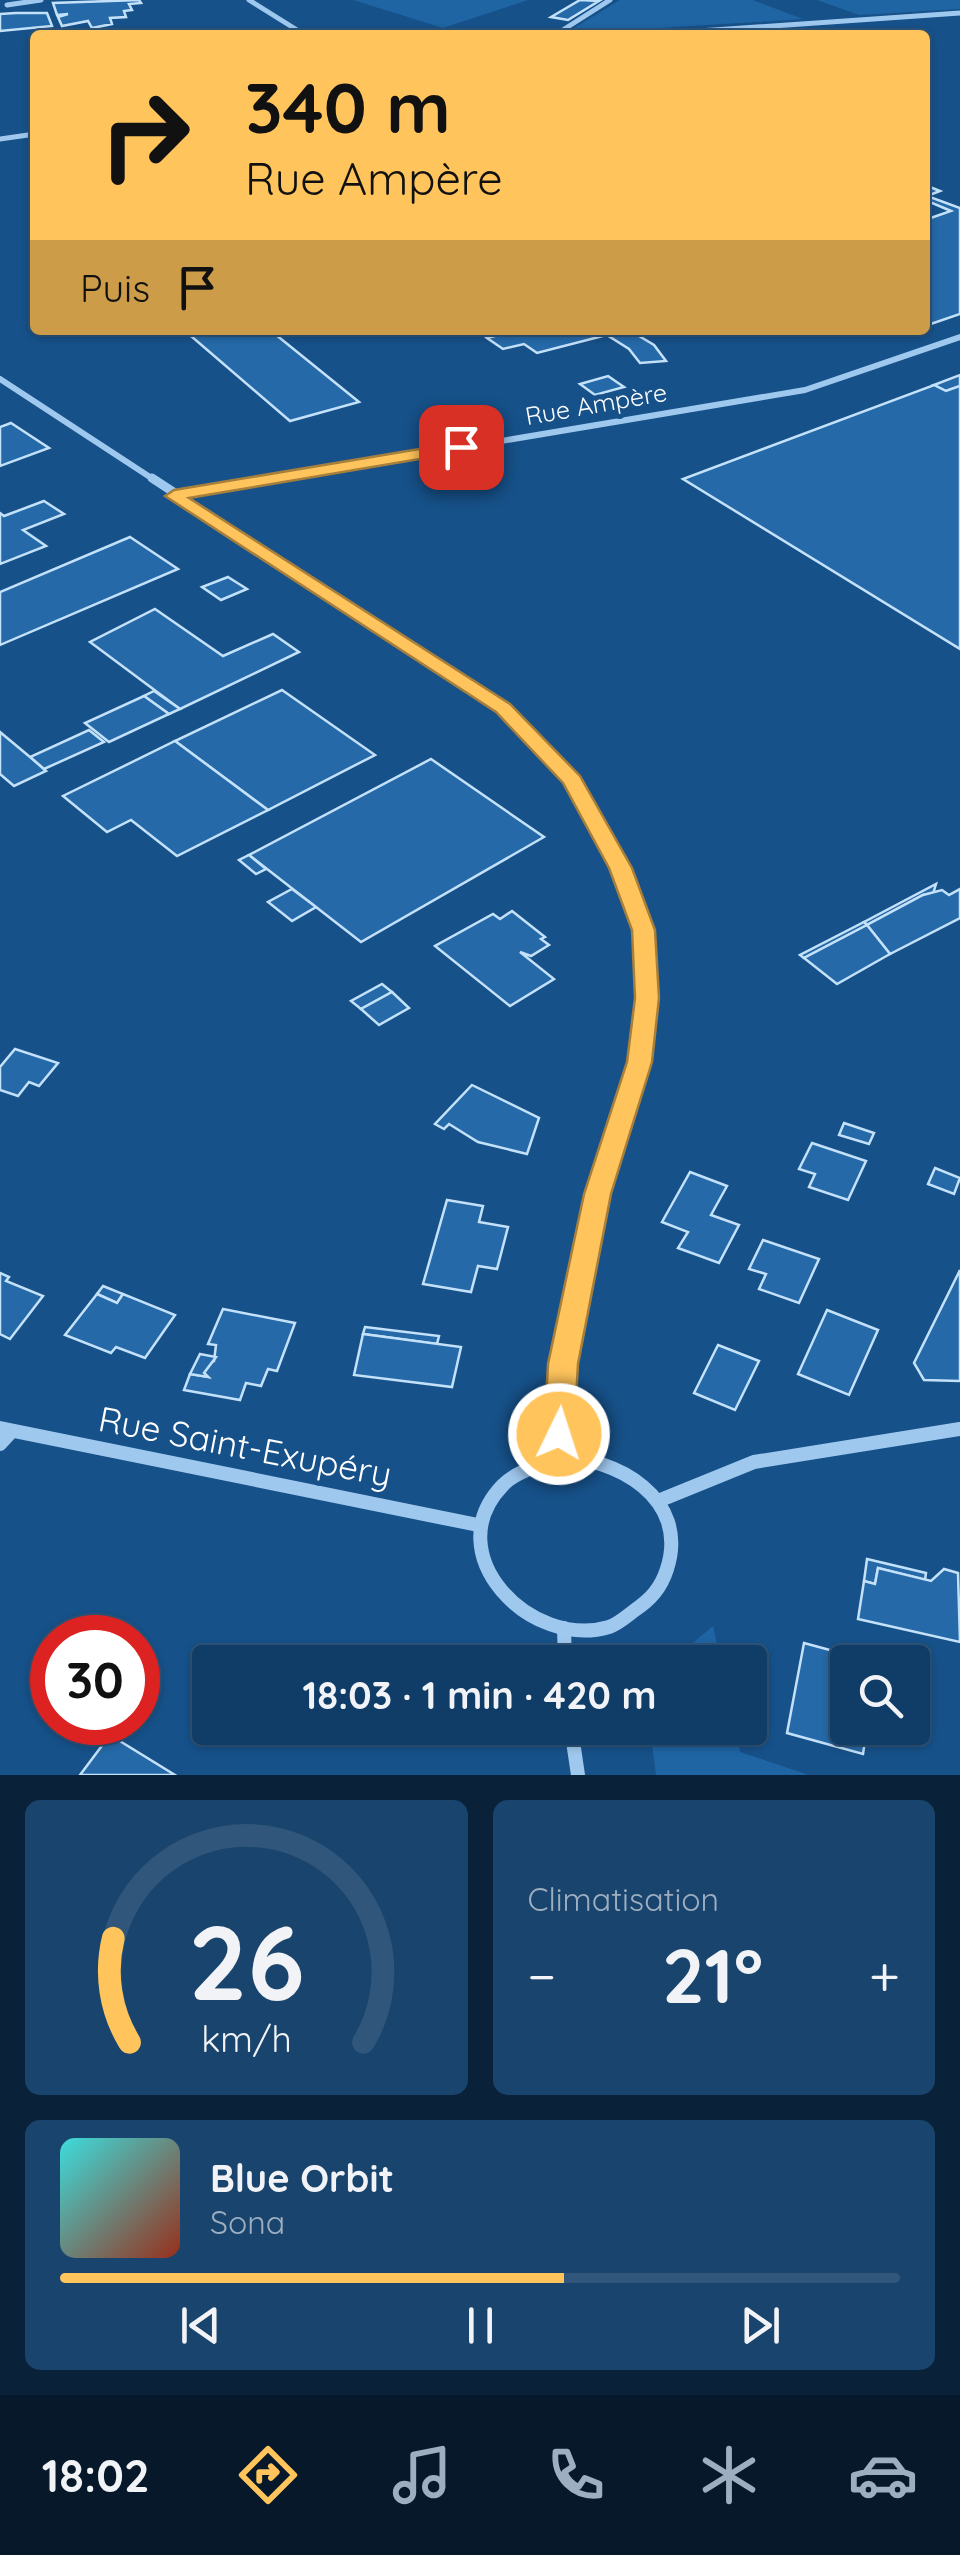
<!DOCTYPE html>
<html lang="fr">
<meta charset="utf-8">
<style>
:root{--surface:#103d67;--page:#19446d;--text:#f1f3f6;--muted:#9caec0;--line:#30567b;--accent:#ffc45c}
body{margin:0;font-family:Quicksand,sans-serif;background:var(--page);color:var(--text);height:100vh;display:flex;flex-direction:column;font-size:38px;white-space:nowrap}
*{box-sizing:border-box;margin:0}
p{font-size:32px;color:var(--muted)}
.icon{flex:none;width:55px;height:55px;fill:none;stroke:currentColor;stroke-width:2;stroke-linecap:round;stroke-linejoin:round}
.map{position:relative;height:1775px;overflow:hidden}
.panel{display:flex;flex-direction:column;gap:25px;padding:25px;background:#092239;flex:1}
.panel>*{flex:none}
.hud{position:absolute;left:30px;top:30px;width:900px;height:305px;border-radius:10px;box-shadow:0 2px 8px #0004,0 0 0 2px var(--line);background:#ffc45c;color:#111;overflow:hidden}
.buttons{position:absolute;left:830px;top:1645px;display:grid;gap:20px}
.buttons a{display:grid;place-items:center;width:100px;height:100px;border-radius:10px;background:var(--surface);box-shadow:0 2px 8px #0004,0 0 0 2px var(--line);font-size:50px}
.speed{position:absolute;left:30px;top:1615px;display:flex;gap:20px;font-size:50px;font-weight:700;text-align:center}
.speed>*{display:grid;place-content:center;width:130px;height:130px;border-radius:50%;background:var(--surface);box-shadow:0 2px 8px #0004,0 0 0 2px var(--line);line-height:1}
.speed .limit{border:15px solid #d22;background:#fff;color:#111}
.pin{position:absolute;display:grid;place-items:center;width:85px;height:85px;color:#fff;margin:-42px;border-radius:20px;box-shadow:0 5px 15px #0006}
.me{position:absolute;width:110px;margin:-55px;rotate:4deg;stroke-linejoin:round;filter:drop-shadow(0 0 8px #0008)}
.turn{display:flex;align-items:center;gap:35px;height:210px;padding:0 50px;font-size:45px}
.turn .icon{width:130px;height:130px;stroke-width:2.5}
.turn b{display:block;font-size:70px;line-height:85px}
.then{display:flex;align-items:center;height:95px;padding:0 50px;background:#0003;gap:20px;font-size:38px}
.big{font-size:75px;font-weight:700;line-height:1.1}
.panel .widget{flex:1;display:flex;flex-direction:column;justify-content:center;gap:15px;min-width:0;padding:0 35px;border-radius:15px;background:var(--page)}
.panel .dial{align-items:center;gap:0}
.dial svg{height:260px;overflow:visible;fill:none;stroke:var(--line);stroke-width:7;stroke-linecap:round;text-anchor:middle}
.dial text{fill:var(--text);stroke:none}
.song{display:flex;align-items:center;gap:30px}
.cover{width:120px;height:120px;border-radius:15px;background:linear-gradient(135deg,hsl(180 70% 55%),hsl(10 70% 35%))}
.played{height:10px;border-radius:5px;background:linear-gradient(90deg,var(--accent) 60%,var(--line) 60%)}
.keys{display:flex;justify-content:space-around;direction:ltr}
.heat{display:flex;justify-content:space-between;align-items:center;font-size:55px;direction:ltr}
.panel .tiles{flex:1;display:grid;gap:25px;grid-template-columns:1fr 1fr}
.widget:last-child{grid-column:span 2}
.trip{position:absolute;left:192px;top:1645px;width:575px;height:100px;border-radius:10px;background:var(--surface);box-shadow:0 2px 8px #0004,0 0 0 2px var(--line);font-weight:700;line-height:100px;text-align:center}
.dock{display:flex;height:160px;justify-content:space-around;align-items:center;background:#061829;color:var(--muted)}
.dock .icon{width:70px;height:70px}
.dock .active{color:var(--accent)}
.dock b{font-size:45px;color:var(--text)}
.map>svg:first-child{display:block}
.green{fill:#1f64a3}
.building{fill:#2569a8;stroke:#c4e1fa;stroke-width:2.5}
.lines{fill:none;stroke-linecap:round;stroke-linejoin:round}
.minor-far4{stroke:#9fc8ee;stroke-width:5}
.minor-far3{stroke:#9fc8ee;stroke-width:6}
.minor-far2{stroke:#9fc8ee;stroke-width:9}
.minor-far1{stroke:#9fc8ee;stroke-width:11}
.minor{stroke:#9fc8ee;stroke-width:14}
.route{fill:#ffc45c;stroke:#a67f3c;stroke-width:2.5}
.labels{text-anchor:middle;stroke-width:10;stroke-linejoin:round;paint-order:stroke}
.far-street-label{font-size:25px;fill:#fff;stroke:#165189}
.near-street-label{font-size:35px;fill:#fff;stroke:#165189}
</style>
<div class="map">
<svg width="960" height="1775" viewBox="0 0 960 1775">
<rect width="100%" height="100%" fill="#165189"/>
<g class="green">
<polygon points="353,0 528,0 443,28"/>
<polygon points="620,0 753,0 803,19 577,33 574,28"/>
<polygon points="817,0 960,0 960,9 859,15"/>
<polygon points="713,1626 721,1662 670,1662"/>
<polygon points="650,1728 735,1728 740,1752 809,1775 656,1775"/>
</g>
<g class="building">
<polygon points="139,0 141,3 129,4 132,10 124,11 126,17 110,18 112,24 92,28 88,21 62,26 58,17 68,14 57,15 53,3"/>
<polygon points="580,0 599,1 568,20 551,17"/>
<polygon points="16,13 47,13 52,26 0,31 0,14"/>
<polygon points="925,185 940,191 927,196 960,208 960,314 925,326 925,220 951,211 925,200"/>
<polygon points="184,330 270,330 359,402 290,421"/>
<polygon points="492,330 626,330 537,353 524,344 503,349 487,338 499,335"/>
<polygon points="629,330 654,345 666,361 640,363 629,349 607,335"/>
<polygon points="960,375 960,386 946,391 934,385"/>
<polygon points="608,376 624,387 595,395 580,384"/>
<polygon points="934,385 946,391 960,386 960,649 683,479"/>
<polygon points="11,423 49,448 0,466 0,427"/>
<polygon points="44,501 64,514 23,530 46,546 0,564 0,513 4,516"/>
<polygon points="130,537 178,569 0,645 0,592"/>
<polygon points="228,577 247,589 221,600 202,587"/>
<polygon points="155,609 223,656 273,634 299,652 180,709 90,642"/>
<polygon points="282,690 375,755 268,810 175,741"/>
<polygon points="154,691 180,709 169,714 144,696"/>
<polygon points="144,696 169,714 109,742 85,723"/>
<polygon points="89,730 104,742 44,769 30,757"/>
<polygon points="0,732 30,757 46,771 14,786 0,774"/>
<polygon points="175,741 268,810 177,856 131,820 107,832 63,796"/>
<polygon points="431,759 544,837 361,942 249,855"/>
<polygon points="249,855 266,869 256,874 239,860"/>
<polygon points="936,884 933,894 923,895 867,925 864,922"/>
<polygon points="292,889 316,907 292,921 268,902"/>
<polygon points="960,889 960,918 890,954 867,925 923,895 942,890 949,895"/>
<polygon points="512,911 545,937 541,939 549,945 531,956 520,952 554,979 510,1006 435,946 493,914 500,919"/>
<polygon points="864,922 867,925 804,958 800,955"/>
<polygon points="867,925 890,954 837,984 804,958"/>
<polygon points="382,984 392,992 361,1009 351,1001"/>
<polygon points="392,992 409,1008 379,1025 361,1009"/>
<polygon points="15,1049 58,1063 39,1086 29,1082 18,1096 0,1090 0,1067"/>
<polygon points="472,1085 539,1118 527,1154 478,1142 449,1124 444,1129 435,1124"/>
<polygon points="844,1123 874,1133 869,1144 839,1135"/>
<polygon points="812,1143 866,1161 848,1200 809,1187 815,1174 799,1169"/>
<polygon points="935,1168 960,1178 954,1194 928,1184"/>
<polygon points="690,1172 727,1186 711,1215 739,1225 719,1263 678,1248 688,1232 662,1222"/>
<polygon points="447,1200 483,1206 479,1222 508,1227 497,1269 478,1266 471,1292 423,1284"/>
<polygon points="763,1240 819,1259 799,1303 759,1289 766,1274 749,1269"/>
<polygon points="960,1270 960,1381 924,1380 914,1363"/>
<polygon points="0,1273 9,1277 6,1281 43,1296 10,1339 0,1334"/>
<polygon points="103,1286 123,1294 117,1303 97,1294"/>
<polygon points="97,1294 117,1303 123,1294 175,1315 145,1358 116,1347 111,1353 65,1335"/>
<polygon points="223,1309 295,1323 277,1371 268,1369 261,1386 246,1383 240,1400 184,1390 190,1374 208,1377 204,1373 209,1361 214,1361 216,1345 208,1344"/>
<polygon points="827,1310 878,1330 849,1395 798,1374"/>
<polygon points="365,1327 439,1336 437,1344 363,1334"/>
<polygon points="363,1334 461,1347 452,1387 354,1375"/>
<polygon points="718,1345 759,1361 735,1410 694,1393"/>
<polygon points="200,1354 216,1357 204,1373 208,1377 190,1374"/>
<polygon points="867,1559 926,1573 925,1580 878,1568 875,1584 864,1581"/>
<polygon points="878,1568 931,1581 944,1569 958,1573 960,1642 858,1619 864,1581 875,1584"/>
<polygon points="804,1643 852,1656 848,1662 848,1728 867,1728 863,1754 787,1733"/>
<polygon points="110,1735 175,1775 80,1775"/>
</g>
<g class="lines">
<g class="minor-far4">
<polyline points="249,0 305,35"/>
<polyline points="7,5 41,0"/>
<polyline points="555,35 610,0"/>
<polyline points="641,35 960,13"/>
<polyline points="0,139 35,134"/>
</g>
<g class="minor-far3">
<polyline points="0,379 156,481"/>
<polyline points="263,481 805,390 960,337"/>
</g>
<g class="minor-far2">
<polyline points="152,478 503,708 572,780 595,818"/>
<polyline points="174,496 278,478"/>
</g>
<polyline class="minor-far1" points="588,1242 598,1195 640,1062 647,998 644,929 594,815"/>
<g class="minor">
<polyline points="0,1428 478,1525"/>
<polyline points="0,1444 12,1431"/>
<polyline points="557,1457 563,1364 589,1239"/>
<path d="M 557,1457 C 616,1457 690,1498 667,1569 C 661,1588 651,1599 635,1610 C 627,1616 618,1624 609,1627 C 531,1650 436,1554 503,1485 C 515,1472 541,1465 557,1457 Z"/>
<polyline points="658,1501 754,1462 960,1429"/>
<polyline points="564,1628 565,1662"/>
<polyline points="571,1728 578,1775"/>
</g>
</g>
<polygon class="route" points="461,442 467,443 467,451 189,498 510,704 580,776 632,868 655,930 659,998 652,1062 611,1194 578,1364 574,1434 570,1443 559,1447 549,1443 544,1434 548,1364 584,1194 627,1062 635,998 632,930 609,868 563,783 496,712 165,496 174,490"/>
<g class="labels">
<g class="far-street-label">
<text transform="translate(596 404) rotate(-10)" y="9">Rue Ampère</text>
</g>
<g class="near-street-label">
<text transform="translate(245 1447) rotate(11)" y="12">Rue Saint-Exupéry</text>
</g>
</g>
</svg>
<div class="buttons">
<a><svg class="icon" aria-label="search" viewBox="0 0 24 24"><circle cx="10" cy="10" r="6"/><path d="M15 15l6 6"/></svg></a>
</div>
<div class="speed"><div class="limit">30</div></div>
<div class="pin" style="left:461px;top:447px;background:#d93025"><svg class="icon" aria-label="arrive" viewBox="0 0 24 24"><path d="M6 21V4h12l-3 4 3 4H6"/></svg></div>
<svg class="me" style="left:559px;top:1434px" viewBox="-20 -20 40 40"><circle r="17" fill="#ffc45c" stroke="#fff" stroke-width="3"/><path d="M0-11L8 9 0 5-8 9z" fill="#fff"/></svg>
<div class="trip">18:03 · 1 min · 420 m</div>
<div class="hud">
<div class="turn"><svg class="icon" aria-label="right" viewBox="0 0 24 24"><path d="M7 20v-9h11M14 6l5 5-5 5"/></svg><div><b>340 m</b>Rue Ampère</div></div>
<div class="then">Puis<svg class="icon" aria-label="arrive" viewBox="0 0 24 24"><path d="M6 21V4h12l-3 4 3 4H6"/></svg></div>
</div>
</div>
<section class="panel">
<div class="tiles">
<div class="widget dial"><svg viewBox="0 0 100 80">
<path d="M14 69A42 42 0 1 1 86 69"/>
<path d="M14 69A42 42 0 0 1 9 37" stroke="#ffc45c"/>
<text x="50" y="56" font-size="32" font-weight="700">26</text>
<text x="50" y="72" font-size="11">km/h</text>
</svg></div>
<div class="widget"><p>Climatisation</p>
<div class="heat"><a>−</a><b class="big">21°</b><a>+</a></div>
</div>
<div class="widget">
<div class="song"><i class="cover"></i><div><b>Blue Orbit</b><p>Sona</p></div></div>
<div class="played"></div>
<div class="keys"><svg class="icon" aria-label="previous" viewBox="0 0 24 24"><path d="M18 5L8 12l10 7zM5 5v14"/></svg><svg class="icon" aria-label="pause" viewBox="0 0 24 24"><path d="M8 5v14M16 5v14"/></svg><svg class="icon" aria-label="next" viewBox="0 0 24 24"><path d="M6 5l10 7-10 7zM19 5v14"/></svg></div>
</div>
</div>
</section>
<nav class="dock">
<b>18:02</b>
<svg class="icon active" aria-label="directions" viewBox="0 0 24 24"><path d="M12 3l9 9-9 9-9-9zM9 14v-3h6M13 9l2 2-2 2"/></svg>
<svg class="icon" aria-label="music" viewBox="0 0 24 24"><path d="M9 18V5l10-2v13"/><circle cx="6" cy="18" r="3"/><circle cx="16" cy="16" r="3"/></svg>
<svg class="icon" aria-label="phone" viewBox="0 0 24 24"><path d="M5 4h4l2 5-3 2q2 4 5 5l2-3 5 2v4C11 20 4 13 5 4z"/></svg>
<svg class="icon" aria-label="climate" viewBox="0 0 24 24"><path d="M12 3v18M4 7l16 10M4 17L20 7"/></svg>
<svg class="icon" aria-label="car" viewBox="0 0 24 24"><path d="M5 17H2v-5l4-1 3-4h7l3 4 3 1v5h-3M9 17h6M6 11h13"/><circle cx="7" cy="17" r="2"/><circle cx="17" cy="17" r="2"/></svg>
</nav>
